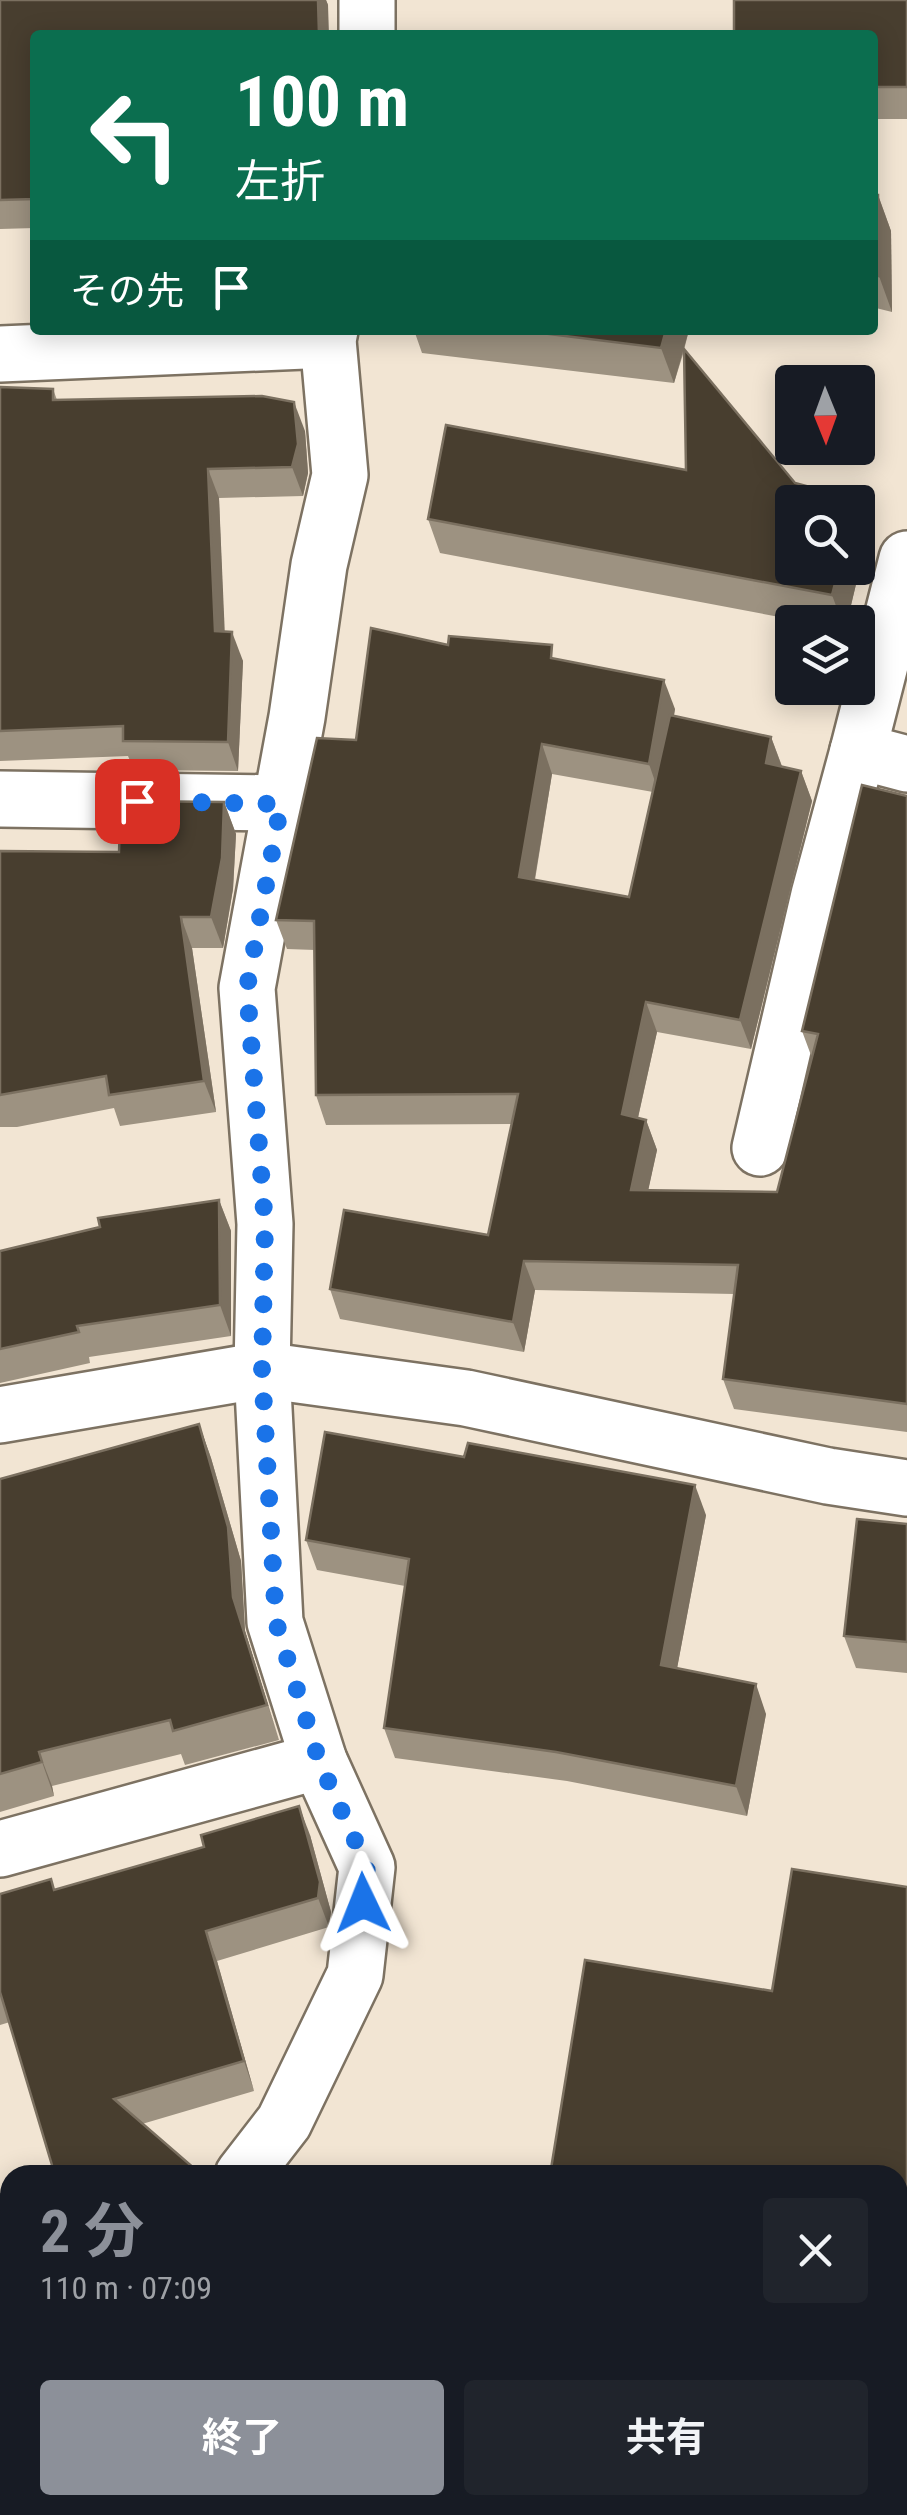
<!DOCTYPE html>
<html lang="ja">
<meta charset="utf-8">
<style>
body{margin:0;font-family:"Roboto Condensed","Noto Sans JP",sans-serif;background:#20242c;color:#f1f3f6;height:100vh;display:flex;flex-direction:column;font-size:38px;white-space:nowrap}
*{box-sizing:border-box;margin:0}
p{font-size:32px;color:#9ea1a6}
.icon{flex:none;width:55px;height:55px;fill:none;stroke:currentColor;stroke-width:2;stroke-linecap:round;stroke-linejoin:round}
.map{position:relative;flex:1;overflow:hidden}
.drawer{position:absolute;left:0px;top:2165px;width:908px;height:350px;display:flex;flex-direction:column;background:#171b24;border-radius:30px 30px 0 0;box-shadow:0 5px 25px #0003}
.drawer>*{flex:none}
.banner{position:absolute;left:30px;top:30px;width:848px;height:305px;border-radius:10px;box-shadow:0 5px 25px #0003;background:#0b6e4f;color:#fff;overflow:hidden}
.needle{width:65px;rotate:179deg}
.controls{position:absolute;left:775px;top:365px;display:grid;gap:20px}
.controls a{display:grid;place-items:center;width:100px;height:100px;border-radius:10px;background:#171b24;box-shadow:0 5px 25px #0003;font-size:50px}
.pin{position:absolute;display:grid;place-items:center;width:85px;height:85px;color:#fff;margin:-42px;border-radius:20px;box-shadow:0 5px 15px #0006}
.me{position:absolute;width:110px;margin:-55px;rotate:358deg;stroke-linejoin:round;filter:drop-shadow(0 0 8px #0008)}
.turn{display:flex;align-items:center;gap:35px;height:210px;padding:0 40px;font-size:45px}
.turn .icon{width:130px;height:130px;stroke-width:2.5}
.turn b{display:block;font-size:70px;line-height:85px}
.then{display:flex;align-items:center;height:95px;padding:0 40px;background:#0003;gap:20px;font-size:38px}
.round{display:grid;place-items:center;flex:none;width:105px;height:105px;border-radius:10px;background:#20242c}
.head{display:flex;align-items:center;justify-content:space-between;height:170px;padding:0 40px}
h1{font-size:60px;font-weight:700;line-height:75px;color:#8c9099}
.button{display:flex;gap:20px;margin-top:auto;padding:20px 40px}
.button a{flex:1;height:115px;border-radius:10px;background:#8c9099;color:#fff;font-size:40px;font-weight:700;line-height:115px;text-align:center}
.button a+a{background:#20242c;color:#f1f3f6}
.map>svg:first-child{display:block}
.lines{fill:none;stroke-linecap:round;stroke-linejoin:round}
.lane-casing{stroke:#7d7262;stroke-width:42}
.street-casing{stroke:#7d7262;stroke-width:60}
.lane{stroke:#fff;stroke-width:38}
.street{stroke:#fff;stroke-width:55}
.wall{fill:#9d9281;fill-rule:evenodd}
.shaded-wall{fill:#7b7060}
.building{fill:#483e2f;stroke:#7b7060;stroke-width:2.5}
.route{stroke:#1a73e8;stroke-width:18;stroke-dasharray:0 32.4}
</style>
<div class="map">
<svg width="907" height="2515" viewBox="0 0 907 2515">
<rect width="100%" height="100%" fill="#f2e5d3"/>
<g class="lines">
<defs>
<g id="lane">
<path d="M0,2318H10"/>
<path d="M245,2505L252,2515"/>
</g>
<g id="street">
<path d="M367,35V0"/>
<path d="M0,354L328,340"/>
<path d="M907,559L858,751L907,764"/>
<path d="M0,799L281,803"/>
<path d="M760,1148L819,895L858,751"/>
<path d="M0,1415L262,1370L466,1398L828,1476L907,1488"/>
<path d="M0,1849L319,1761"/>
<path d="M243,2175L284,2122L355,1975L367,1867L319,1761L275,1622L262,1370L265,1224L247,988L297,717L319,565L340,475L328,340L330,330"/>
<path d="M0,2223L10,2231"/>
</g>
</defs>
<use href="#lane" class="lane-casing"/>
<use href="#street" class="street-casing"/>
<use href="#lane" class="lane"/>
<use href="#street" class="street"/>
</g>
<g class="wall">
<path d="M0,0H326L328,5L35,35V228L0,229Z"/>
<path d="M907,0V119H872V35Z"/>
<path d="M872,195H878L891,231L892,312L872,307Z"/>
<path d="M414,330H689L684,350L795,483L855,499L856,502H792L868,534L847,622H806L440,553L428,519L686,470L684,351L674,383L422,353Z"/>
<path d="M0,387L53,389L57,400L305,431L308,473L303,496L219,498L224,632L243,661L238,771L134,770L128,756L0,761Z"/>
<path d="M448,645L557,659L675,709L674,716L771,737L782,766L801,771L812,801L751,1049L657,1032L638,1118L646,1120L657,1150L648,1190L777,1192L812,1058L802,1031L907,796V1432L734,1409L723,1379L734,1294L535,1290L524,1352L340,1319L330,1289L488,1235L512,1124L326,1125L316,1095L315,950L287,949L276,920L356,740ZM552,774L653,792L629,897L535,880Z"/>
<path d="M224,802L236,834L233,889L223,948H192L216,1112L120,1126L114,1108L17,1127H0V851L119,852Z"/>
<path d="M219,1200L231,1231V1336L89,1357L90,1363L0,1383V1251Z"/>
<path d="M199,1424L211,1458L241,1561L245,1631L279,1740L185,1765L181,1754L52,1786L54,1796L0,1812V1479Z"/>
<path d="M706,1515L677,1668L766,1714L747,1816L567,1781L395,1758L384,1728L405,1586L317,1570L306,1540Z"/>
<path d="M907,1524V1673L856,1668L844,1636Z"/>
<path d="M310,1835L331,1912L329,1927L217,1961L254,2091L142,2124L10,2022L0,2025V1894L55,1889Z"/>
<path d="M907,1887V2417L898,2415V2175L772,1991Z"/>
</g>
<g class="shaded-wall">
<path d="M318,0H326L328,5L329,35H319Z"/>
<path d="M878,195L891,231L892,312L879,276Z"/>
<path d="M666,330H689L674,383L661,348Z"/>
<path d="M294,402L305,431L308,473L303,496L292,467Z"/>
<path d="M208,469L219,498L226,660L215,631Z"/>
<path d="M858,506L868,534L847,622H842L832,595L839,568H858Z"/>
<path d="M232,632L243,661L238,771L228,742Z"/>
<path d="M664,680L675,709L659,793L649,764Z"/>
<path d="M771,737L782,767L766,763Z"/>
<path d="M542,744L552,774L530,907L519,877Z"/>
<path d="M801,771L812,801L751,1049L740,1020Z"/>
<path d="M224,802L236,834L233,889L223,948L211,917Z"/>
<path d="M181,917L192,948L216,1112L204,1081Z"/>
<path d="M646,1002L657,1032L632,1144L622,1114Z"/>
<path d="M646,1120L657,1150L642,1219L631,1190Z"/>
<path d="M219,1200L231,1231V1336L220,1305Z"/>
<path d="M524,1261L535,1290L524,1352L513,1322Z"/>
<path d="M199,1424L211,1458L241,1561L245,1631L279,1740L233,1597Z"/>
<path d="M695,1485L706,1515L672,1695L661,1665Z"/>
<path d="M756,1684L766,1714L747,1816L736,1786Z"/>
<path d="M39,1752L52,1786L54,1796L42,1762Z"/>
<path d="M299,1806L310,1835L331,1912L329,1927L318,1898Z"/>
<path d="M206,1931L217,1961L254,2091L244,2061Z"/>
<path d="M145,2505H161L159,2515H144Z"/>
<path d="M536,2505H561L557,2515H532Z"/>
<path d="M750,2505H770L767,2515H747Z"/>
</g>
<g class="building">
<path d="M0,0H318L319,35H35V199L0,200Z"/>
<path d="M734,0H907V87H872V35H734Z"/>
<path d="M872,195H878L879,276L872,274Z"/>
<path d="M517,330H666L661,348Z"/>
<path d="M684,349L795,483L855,499L854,502H792V568H839L832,595L428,519L446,425L686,470Z"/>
<path d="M0,387L53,389V400L262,396L294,402L298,444L292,467L208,469L215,631L232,632L228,742L123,741V726L0,731Z"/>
<path d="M371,628L448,645L449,636L552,645L551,658L664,680L649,764L542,744L519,877L629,897L670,715L771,737L766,763L801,771L740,1020L646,1002L622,1114L646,1120L631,1190L777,1192L818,1034L802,1031L862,785L907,796V1404L723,1379L738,1265L524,1261L513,1322L330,1289L344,1210L488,1235L518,1094L316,1095L314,921L276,920L317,738L356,740Z"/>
<path d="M121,801L224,802L222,858L211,917H181L204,1081L109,1095L106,1076L0,1095V851L119,852Z"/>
<path d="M219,1200L220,1305L77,1326L79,1332L0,1349V1251L100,1227L98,1218Z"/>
<path d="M199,1424L228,1527L233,1597L267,1705L173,1731L170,1720L39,1752L42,1762L0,1774V1479Z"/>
<path d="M325,1432L464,1457L468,1443L695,1485L661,1665L756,1684L736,1786L556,1752L384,1728L409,1559L306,1540Z"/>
<path d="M857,1519L907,1524V1642L844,1636Z"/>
<path d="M299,1806L320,1882L318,1898L206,1931L244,2061L114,2099L195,2169L189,2175H55L0,1992V1894L51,1879L54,1890L204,1847L201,1835Z"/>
<path d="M792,1869L907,1887V2386L898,2385V2175H550L585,1960L772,1991Z"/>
<path d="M0,2331L10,2332V2505H145L144,2515H0Z"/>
<path d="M296,2505H536L532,2515H300Z"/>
<path d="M640,2505H750L747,2515H638Z"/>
</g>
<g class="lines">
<path class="route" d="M137,801L281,804L247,988L265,1224L262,1370L276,1622L319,1761L367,1867L363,1903"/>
</g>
</svg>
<div class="controls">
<a><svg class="needle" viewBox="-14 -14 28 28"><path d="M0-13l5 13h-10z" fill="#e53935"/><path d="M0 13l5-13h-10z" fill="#9ea1a6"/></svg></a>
<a><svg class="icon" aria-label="search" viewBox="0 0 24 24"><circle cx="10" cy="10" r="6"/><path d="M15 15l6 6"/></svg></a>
<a><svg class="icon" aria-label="layers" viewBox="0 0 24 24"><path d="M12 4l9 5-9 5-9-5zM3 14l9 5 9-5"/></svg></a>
</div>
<div class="pin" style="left:137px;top:801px;background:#d93025"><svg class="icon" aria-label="arrive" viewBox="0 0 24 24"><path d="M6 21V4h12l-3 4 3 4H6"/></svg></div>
<svg class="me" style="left:363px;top:1903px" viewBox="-20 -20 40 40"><path d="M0-17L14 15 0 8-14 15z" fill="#1a73e8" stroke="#fff" stroke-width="4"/></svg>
<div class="banner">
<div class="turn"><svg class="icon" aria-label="left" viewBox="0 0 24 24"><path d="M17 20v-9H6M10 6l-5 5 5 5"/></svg><div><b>100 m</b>左折</div></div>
<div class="then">その先<svg class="icon" aria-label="arrive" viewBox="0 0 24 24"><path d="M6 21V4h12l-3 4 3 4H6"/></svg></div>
</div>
<section class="drawer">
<div class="head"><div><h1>2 分</h1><p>110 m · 07:09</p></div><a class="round"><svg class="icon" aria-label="close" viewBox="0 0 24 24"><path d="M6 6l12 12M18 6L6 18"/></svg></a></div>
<div class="button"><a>終了</a><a>共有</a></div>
</section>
</div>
